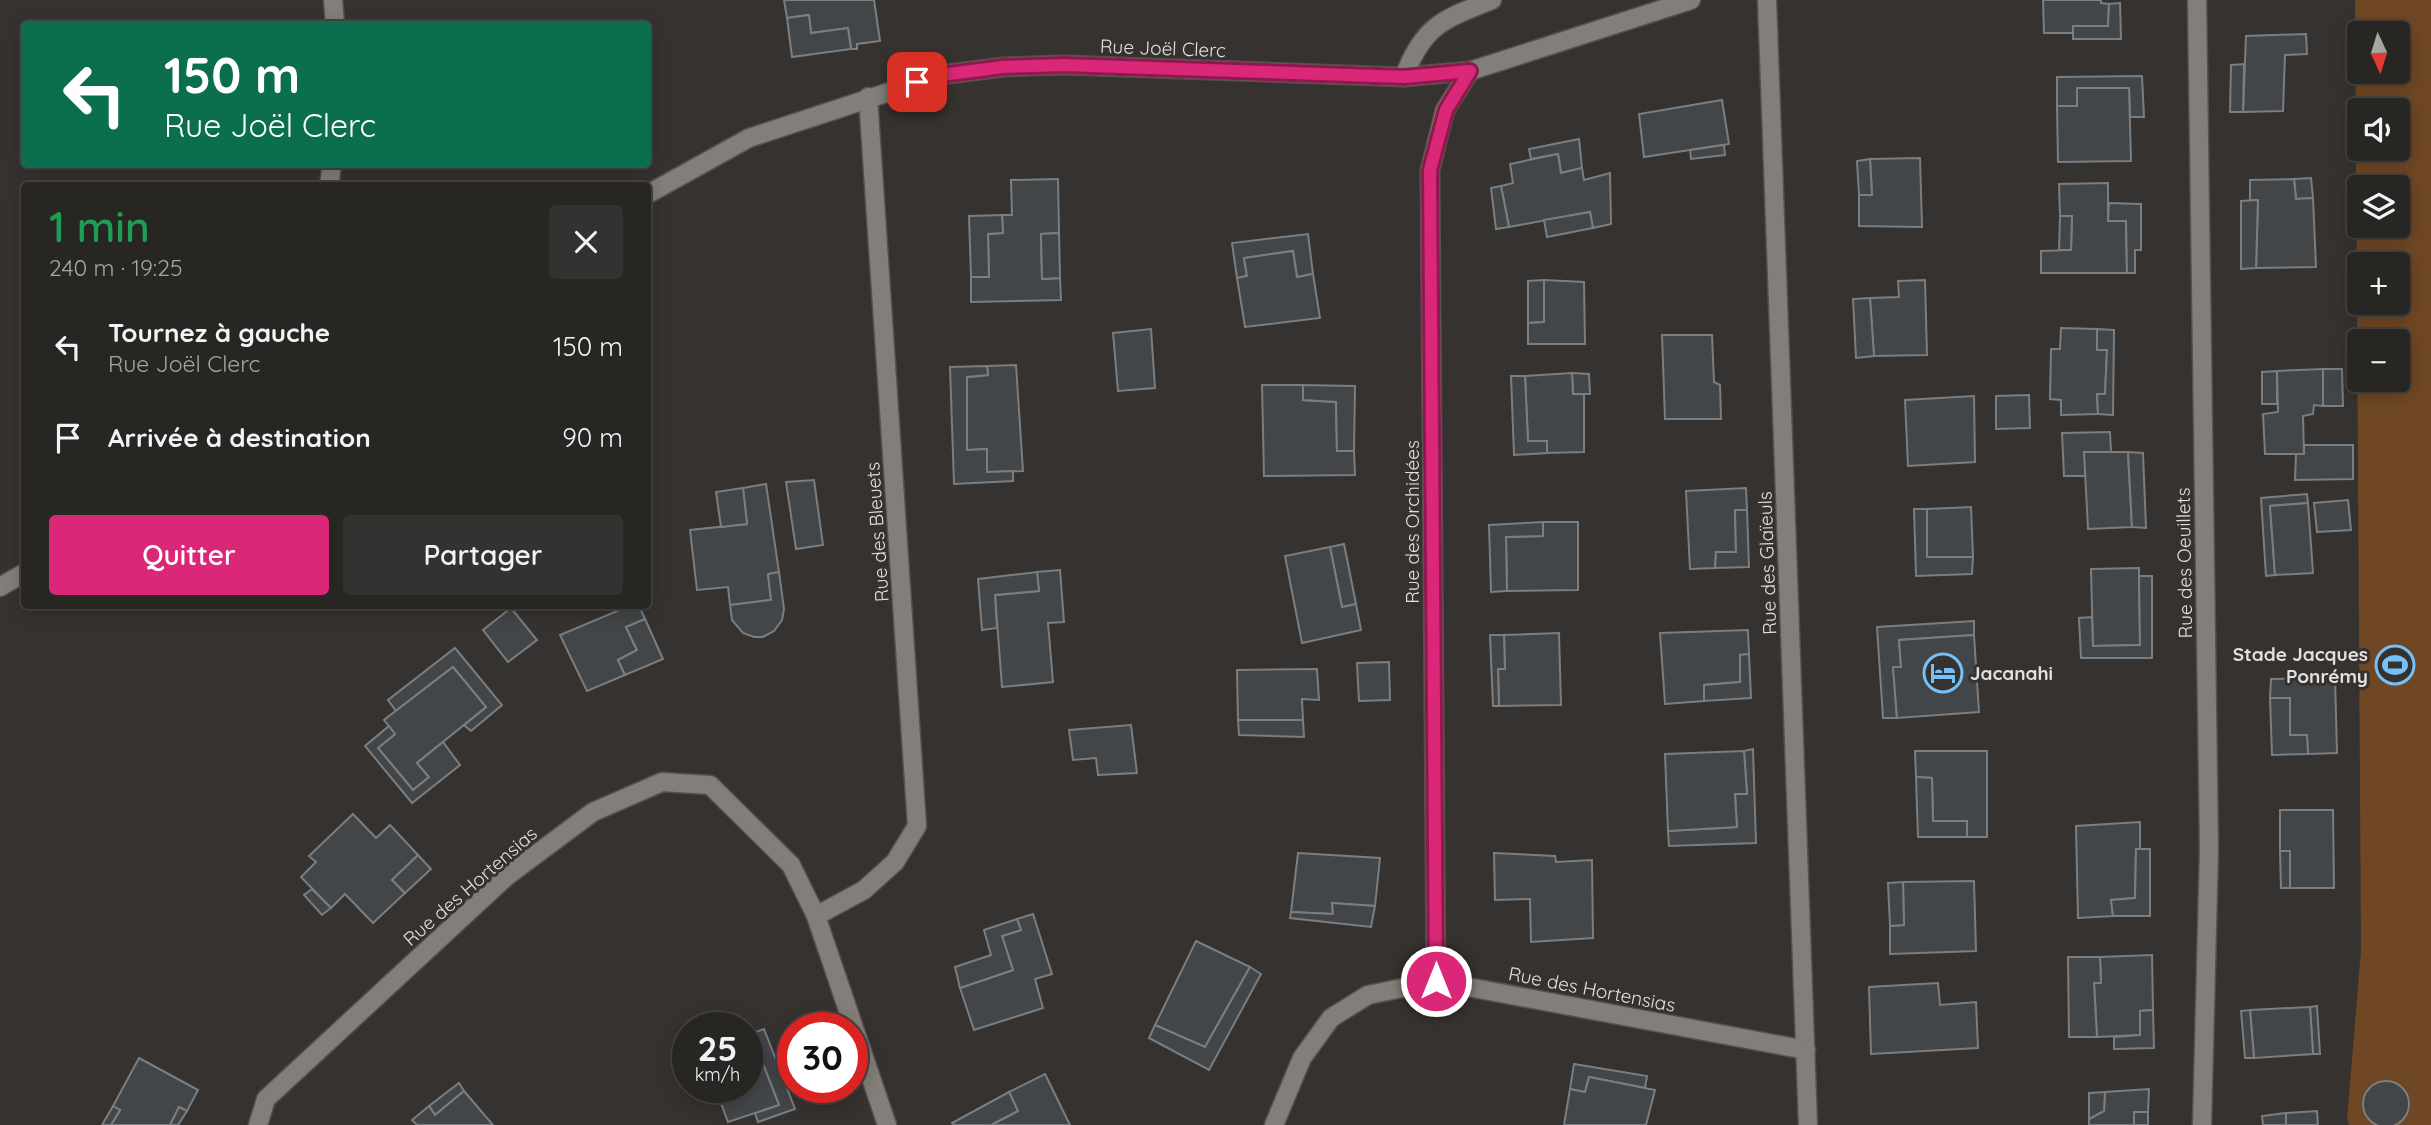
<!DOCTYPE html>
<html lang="fr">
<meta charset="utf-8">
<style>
body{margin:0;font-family:Quicksand,sans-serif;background:#343230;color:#f1f3f6;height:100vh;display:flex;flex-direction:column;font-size:26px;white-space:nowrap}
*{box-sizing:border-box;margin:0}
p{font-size:23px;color:#a5a5a6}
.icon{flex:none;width:38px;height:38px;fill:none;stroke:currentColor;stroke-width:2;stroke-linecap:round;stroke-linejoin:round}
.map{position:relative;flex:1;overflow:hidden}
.drawer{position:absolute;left:21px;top:182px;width:630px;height:427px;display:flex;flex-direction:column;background:#282623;border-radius:7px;box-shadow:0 4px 18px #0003,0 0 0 2px #444341}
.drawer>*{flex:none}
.guide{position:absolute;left:21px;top:21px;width:630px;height:147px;border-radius:7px;box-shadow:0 4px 18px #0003,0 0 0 2px #444341;background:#0b6e4f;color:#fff;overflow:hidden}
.needle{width:46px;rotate:176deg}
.buttons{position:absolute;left:2347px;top:21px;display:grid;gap:14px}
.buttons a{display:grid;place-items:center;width:63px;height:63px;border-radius:7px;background:#282623;box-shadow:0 4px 18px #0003,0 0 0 2px #444341;font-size:35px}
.speed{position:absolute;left:672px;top:1012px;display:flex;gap:14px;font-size:35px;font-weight:700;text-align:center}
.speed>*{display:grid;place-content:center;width:91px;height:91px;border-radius:50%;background:#282623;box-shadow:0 4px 18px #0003,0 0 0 2px #444341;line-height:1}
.speed small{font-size:18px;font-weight:400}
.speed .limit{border:10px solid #d22;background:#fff;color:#111}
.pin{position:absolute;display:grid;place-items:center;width:60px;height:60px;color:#fff;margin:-30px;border-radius:14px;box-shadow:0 4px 10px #0006}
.me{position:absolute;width:77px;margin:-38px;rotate:0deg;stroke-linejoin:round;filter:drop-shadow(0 0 5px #0008)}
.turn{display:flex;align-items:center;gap:24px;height:147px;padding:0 28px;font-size:32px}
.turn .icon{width:91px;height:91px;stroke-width:2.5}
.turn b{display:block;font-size:49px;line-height:60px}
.round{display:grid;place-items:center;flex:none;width:74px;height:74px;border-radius:7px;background:#343230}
.overview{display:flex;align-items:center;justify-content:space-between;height:119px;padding:0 28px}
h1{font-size:42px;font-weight:600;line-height:52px;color:#1e9e55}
.primary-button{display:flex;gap:14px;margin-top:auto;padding:14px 28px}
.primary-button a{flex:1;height:80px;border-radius:7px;background:#db2777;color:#fff;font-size:28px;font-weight:600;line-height:80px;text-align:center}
.primary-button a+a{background:#343230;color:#f1f3f6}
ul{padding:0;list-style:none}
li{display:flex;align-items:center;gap:21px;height:91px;padding:0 28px}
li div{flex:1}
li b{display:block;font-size:26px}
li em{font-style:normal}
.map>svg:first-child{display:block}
.green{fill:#6f4724;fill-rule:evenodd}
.building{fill:#424649;stroke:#7a7e81;stroke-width:2}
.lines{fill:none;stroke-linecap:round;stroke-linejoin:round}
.minor-casing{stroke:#55514f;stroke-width:21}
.minor{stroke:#827e7a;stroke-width:18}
.route-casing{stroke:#8e194d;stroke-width:18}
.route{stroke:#db2777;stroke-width:12}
.labels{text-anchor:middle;stroke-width:6;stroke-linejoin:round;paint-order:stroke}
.street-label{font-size:19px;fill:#e3e0de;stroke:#36322f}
.poi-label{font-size:19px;font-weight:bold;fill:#e3e0de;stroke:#36322f;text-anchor:end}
</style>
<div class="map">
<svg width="2431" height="1125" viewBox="0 0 2431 1125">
<rect width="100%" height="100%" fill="#36322f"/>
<path class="green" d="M2355,0H2431V1125H2349L2347,1119L2361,950ZM2359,33H2398V72H2359ZM2359,110H2398V149H2359ZM2359,187H2398V226H2359ZM2359,264H2398V303H2359ZM2359,341H2398V380H2359Z"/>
<g class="building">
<path d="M784,0H874L880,41L857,44V49H851L848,28L811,33L809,15L787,18Z"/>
<path d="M2043,0H2101V3L2109,4L2108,26H2073V33H2044Z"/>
<path d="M2120,3L2121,39H2073V26H2108L2109,4Z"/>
<path d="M809,15L811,33L848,28L851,49L792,57L787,18Z"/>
<path d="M2306,34L2307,54L2285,55L2283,111L2243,112L2246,36Z"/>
<path d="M2244,64L2243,112H2230L2231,65Z"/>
<path d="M2142,76L2144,117H2130L2129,88H2077V106H2057V77Z"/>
<path d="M2077,88H2129L2131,161L2058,162L2057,106H2077Z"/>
<path d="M1722,100L1729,144L1644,157L1639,114Z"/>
<path d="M1579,139L1582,168L1561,173L1558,154L1531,159L1529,149Z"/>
<path d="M1724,145L1725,155L1691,159L1690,150Z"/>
<path d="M1558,154L1561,173L1582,168L1584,180L1610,173L1611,224L1593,228L1590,212L1509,227L1501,186L1513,183L1510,164Z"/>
<path d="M1920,158L1922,227L1859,226V195H1872L1870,159Z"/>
<path d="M1870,159L1872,195H1859L1857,161Z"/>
<path d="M2311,178L2313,198L2296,199L2294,179Z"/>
<path d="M1058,179L1059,233L1041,234L1042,279L1060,278L1061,300L971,302V277H989L988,234L1003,233L1002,215H1012L1011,180Z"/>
<path d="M2294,179L2296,199L2313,198L2316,267L2256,268L2258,200H2250V180Z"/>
<path d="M2108,183V221H2126L2127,273H2041V251L2071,250L2072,216H2060L2059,184Z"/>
<path d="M1501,186L1509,227L1496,229L1491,188Z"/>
<path d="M2258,200L2256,268L2241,269V201Z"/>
<path d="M2109,203L2141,204V250H2135V273H2127L2126,221H2108Z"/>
<path d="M1590,212L1593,228L1547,237L1544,220Z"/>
<path d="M1002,215L1003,233L988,234L989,277H971L969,216Z"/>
<path d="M2060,216H2072L2071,250H2059Z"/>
<path d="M1059,233L1060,278L1042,279L1041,234Z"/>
<path d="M1308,234L1313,274L1297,277L1293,251L1244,258L1247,276L1237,278L1232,243Z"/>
<path d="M1293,251L1297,277L1313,274L1320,318L1245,327L1237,278L1247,276L1244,258Z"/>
<path d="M1544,280V322L1528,323V281Z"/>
<path d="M1544,280L1584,282L1585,344H1528V323L1544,322Z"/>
<path d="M1925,280L1927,355L1874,356L1870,298L1899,297L1898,281Z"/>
<path d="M1870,298L1874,356L1856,358L1853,299Z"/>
<path d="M2061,328L2097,329V350H2107L2105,394H2097L2098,414L2061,415V400L2050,399L2051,349H2060Z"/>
<path d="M1151,329L1155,388L1118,391L1113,333Z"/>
<path d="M2097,329L2114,330L2113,415L2098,414L2097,394H2105L2107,350H2097Z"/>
<path d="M1662,335H1712L1714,382L1720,385L1721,419H1665Z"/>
<path d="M1016,365L1023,471L987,472V449L967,450V377L988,375L987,366Z"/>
<path d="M987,366L988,375L967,377V450L987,449V472L1013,471V481L954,484L950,367Z"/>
<path d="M2323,369V406L2314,405L2313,414L2303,416L2304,454H2265L2263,414L2278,412L2277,371Z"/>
<path d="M2323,369H2342L2343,406H2323Z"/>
<path d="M2277,371V404H2262V372Z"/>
<path d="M1572,373L1589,374L1590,394H1573Z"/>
<path d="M1572,373L1573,394H1584V452L1547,453V441H1528L1525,376Z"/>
<path d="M1511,376H1525L1528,441H1547V453L1514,455Z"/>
<path d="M1262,385H1303V400L1336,402L1337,451H1354L1355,475L1264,476Z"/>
<path d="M1303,385L1355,386L1354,451H1337L1336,402L1303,400Z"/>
<path d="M2029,395L2030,428L1996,429V396Z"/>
<path d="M1974,396L1975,462L1908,466L1905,400Z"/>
<path d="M2110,432L2111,452H2084L2086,476H2064L2062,433Z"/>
<path d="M2304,445H2353V479L2295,480L2296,454H2304Z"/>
<path d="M2084,452H2128L2132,527L2088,529Z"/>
<path d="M2128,452L2143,453L2146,528L2132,527Z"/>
<path d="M814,480L823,545L796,549L786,482Z"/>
<path d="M766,484L779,572L768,574L771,600L730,605L728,587L697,590L690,530L747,524L743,488Z"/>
<path d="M743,488L747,524L721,527L716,492Z"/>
<path d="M1746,488L1747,510H1735L1736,552H1716L1715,568L1690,569L1686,491Z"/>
<path d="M2307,494L2308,503L2270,506L2275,575L2266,576L2261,498Z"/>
<path d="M2348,500L2351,530L2317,532L2314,503Z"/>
<path d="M2308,503L2313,573L2275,575L2270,506Z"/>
<path d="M1971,507L1973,557H1927V509Z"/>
<path d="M1914,509H1927V557H1973L1972,574L1916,576Z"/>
<path d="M1735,510H1747L1749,567L1715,568L1716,552H1736Z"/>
<path d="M1543,522H1578V590L1507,591L1506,537L1543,536Z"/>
<path d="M1543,522V536L1506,537L1507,591L1491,592L1489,525Z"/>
<path d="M1344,544L1356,604L1342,607L1330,547Z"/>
<path d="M1330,547L1342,607L1356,604L1361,630L1302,643L1285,556Z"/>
<path d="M2139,568L2140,645L2093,646L2091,569Z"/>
<path d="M1060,570L1064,622L1048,623L1053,682L1002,687L995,595L1039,591L1037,572Z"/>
<path d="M779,572L784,609L782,620L774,631L763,637H754L743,633L732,620L730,605L771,600L768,574Z"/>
<path d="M1037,572L1039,591L995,595L997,628L982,630L978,579Z"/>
<path d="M2139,576H2152V658H2081L2079,618L2092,617L2093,646L2140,645Z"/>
<path d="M629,606H639L645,619L626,627L637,650L618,660L625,675L587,691L560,635Z"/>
<path d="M511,608L537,640L508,662L483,630Z"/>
<path d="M645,619L663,659L625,675L618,660L637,650L626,627Z"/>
<path d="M1974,621V635L1899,640L1901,667H1893L1897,718H1883L1877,627Z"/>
<path d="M1748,630L1749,654L1740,655V682L1704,685V701L1665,704L1660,633Z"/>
<path d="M1559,633L1561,705L1499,706L1498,669H1505L1504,635Z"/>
<path d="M1490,635H1504L1505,669H1498L1499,706H1493Z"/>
<path d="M1974,635L1979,712L1897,718L1893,667H1901L1899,640Z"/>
<path d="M455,648L502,705L471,731L464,725L486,707L453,667L396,711L388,700Z"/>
<path d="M1749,654L1751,698L1704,701V685L1740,682V655Z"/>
<path d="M1389,662L1390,700L1359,701L1357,663Z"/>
<path d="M453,667L486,707L417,763L429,777L413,790L378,748L395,734L384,720Z"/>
<path d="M1317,669L1319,700L1302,699L1303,720H1238L1237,670Z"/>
<path d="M2335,678L2337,753L2308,754L2307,735H2290V698H2270L2271,679Z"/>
<path d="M2270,698H2290V735H2307L2308,754L2272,755Z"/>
<path d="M1238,720H1303L1304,737L1239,735Z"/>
<path d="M1131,725L1137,773L1098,775L1096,758L1073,760L1069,730Z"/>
<path d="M389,726L395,734L378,748L413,790L429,777L417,763L443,742L460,765L412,803L365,746Z"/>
<path d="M1753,749L1756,843L1669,846L1668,831L1737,827L1735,794H1747L1744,751Z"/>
<path d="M1744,751L1747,794H1735L1737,827L1668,831L1665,754Z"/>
<path d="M1915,751H1987V837H1967V821H1933L1932,778L1916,777Z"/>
<path d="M1916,777L1932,778L1933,821H1967V837H1918Z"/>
<path d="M2280,810H2333L2334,888H2290V851H2280Z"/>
<path d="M353,814L376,838L390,825L418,855L392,880L405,893L373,923L345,894L331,908L301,877L316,862L309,856Z"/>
<path d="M2140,822V849H2136L2135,898L2111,900L2113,916L2078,918L2076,826Z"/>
<path d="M2136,849H2150V916H2113L2111,900L2135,898Z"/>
<path d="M2280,851H2290V888H2281Z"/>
<path d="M1298,853L1380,858L1375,906L1332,903L1333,914L1291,912Z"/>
<path d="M1494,853L1555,856L1556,862L1592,860L1593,938L1531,942L1530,899L1495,900Z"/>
<path d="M418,855L431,869L405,893L392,880Z"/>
<path d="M1974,881L1976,951L1890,954V926L1904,925L1903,882Z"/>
<path d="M1903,882L1904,925L1890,926L1888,883Z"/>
<path d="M312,889L331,908L322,915L304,895Z"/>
<path d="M1332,903L1375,906L1371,927L1290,918L1291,912L1333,914Z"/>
<path d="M1033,914L1052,974L1035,979L1043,1008L974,1030L960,988L1013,970L1002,936L1021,930L1017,919Z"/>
<path d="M1017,919L1021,930L1002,936L1013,970L960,988L955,967L991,955L984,930Z"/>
<path d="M1196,941L1250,967L1205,1047L1155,1025Z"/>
<path d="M2152,955L2153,1010L2140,1011V1035L2097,1037L2094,983H2101L2100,957Z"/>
<path d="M2068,957H2100L2101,983H2094L2097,1037H2069Z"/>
<path d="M1250,967L1261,974L1209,1070L1149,1038L1155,1025L1205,1047Z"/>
<path d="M1938,983L1940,1005L1976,1002L1978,1048L1871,1054L1869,987Z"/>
<path d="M2317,1006L2320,1054H2313L2310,1007Z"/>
<path d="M2310,1007L2313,1054L2254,1058L2250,1010Z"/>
<path d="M2153,1010L2154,1048L2114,1049V1037L2140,1035V1011Z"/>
<path d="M2250,1010L2254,1058H2245L2241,1011Z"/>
<path d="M764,1029L795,1109L758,1122L755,1113L779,1105L756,1046L747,1048V1035Z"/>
<path d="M756,1046L779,1105L728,1122L715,1087H747V1048Z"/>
<path d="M139,1058L198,1090L187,1111L179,1107L170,1125H111L120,1110L113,1106Z"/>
<path d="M1574,1064L1647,1076L1645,1088L1589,1077L1585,1092L1570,1089Z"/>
<path d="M1045,1074L1070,1125H991L1018,1111L1009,1092Z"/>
<path d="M1589,1077L1655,1090L1646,1125H1564L1570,1089L1585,1092Z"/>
<circle cx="2386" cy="1104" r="23"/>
<path d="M459,1083L464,1091L435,1115L429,1106Z"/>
<path d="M2149,1089L2148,1112H2134V1125H2089V1119L2104,1111L2105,1092Z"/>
<path d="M464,1091L493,1125H417L412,1120L429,1106L435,1115Z"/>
<path d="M1009,1092L1018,1111L991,1125H954L952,1123Z"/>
<path d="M2105,1092L2104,1111L2089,1119V1093Z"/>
<path d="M113,1106L120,1110L111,1125H102Z"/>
<path d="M179,1107L187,1111L178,1125H170Z"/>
<path d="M2317,1111L2318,1125H2286V1113Z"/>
<rect x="2134" y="1112" width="14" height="13"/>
<path d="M2286,1113V1125H2263L2262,1116Z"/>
</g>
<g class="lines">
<defs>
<g id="minor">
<path d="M333,0L335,24"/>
<path d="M1767,0L1808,1125"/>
<path d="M2197,0L2209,849L2202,1125"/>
<path d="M1404,77C1423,25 1444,19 1492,0"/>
<path d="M329,186L332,164"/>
<path d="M648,194L749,138L941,75L1003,67L1064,65L1404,77L1470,71L1691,0"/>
<path d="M0,587L24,573"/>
<path d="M816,916L864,890L895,862L917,826L868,97"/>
<path d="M1436,981L1430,170L1445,110L1470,71"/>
<path d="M258,1125L266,1099L507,876L593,812L662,782L710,785L791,865L816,916L887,1125"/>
<path d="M1274,1125L1302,1058L1331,1018L1368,995L1436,981L1806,1050"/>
</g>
</defs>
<use href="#minor" class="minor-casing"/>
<use href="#minor" class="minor"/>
</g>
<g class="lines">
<defs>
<path id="route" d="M917,82L941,75L1003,67L1064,65L1404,77L1470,71L1446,110L1430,170L1436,981"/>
</defs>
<use href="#route" class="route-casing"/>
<use href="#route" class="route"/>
</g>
<defs>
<symbol id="stadium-ring" viewBox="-11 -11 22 22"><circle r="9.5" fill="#36322f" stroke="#75c0f6" stroke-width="1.5"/><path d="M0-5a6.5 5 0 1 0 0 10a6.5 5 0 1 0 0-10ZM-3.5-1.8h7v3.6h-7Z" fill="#75c0f6"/></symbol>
<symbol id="hotel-ring" viewBox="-11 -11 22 22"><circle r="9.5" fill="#36322f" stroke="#75c0f6" stroke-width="1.5"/><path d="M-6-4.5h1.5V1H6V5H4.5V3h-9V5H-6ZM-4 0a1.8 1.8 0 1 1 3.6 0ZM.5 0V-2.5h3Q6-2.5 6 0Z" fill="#75c0f6"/></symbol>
</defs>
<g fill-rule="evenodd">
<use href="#stadium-ring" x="2373" y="643" width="44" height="44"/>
<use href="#hotel-ring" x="1921" y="651" width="44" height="44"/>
</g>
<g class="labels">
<g class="street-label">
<text transform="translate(1163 48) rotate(2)" y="7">Rue Joël Clerc</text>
<text transform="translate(1412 522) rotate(-90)" y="7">Rue des Orchidées</text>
<text transform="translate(877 532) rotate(-94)" y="7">Rue des Bleuets</text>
<text transform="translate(1767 563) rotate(-92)" y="7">Rue des Glaïeuls</text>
<text transform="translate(2184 563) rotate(-91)" y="7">Rue des Oeuillets</text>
<text transform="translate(470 886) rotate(-41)" y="7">Rue des Hortensias</text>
<text transform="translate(1592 989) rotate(11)" y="7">Rue des Hortensias</text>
</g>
<g class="poi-label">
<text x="2368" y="661">Stade Jacques<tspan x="2368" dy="22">Ponrémy</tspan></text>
<text x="1970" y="680" text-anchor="start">Jacanahi</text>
</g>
</g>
</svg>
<div class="buttons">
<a><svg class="needle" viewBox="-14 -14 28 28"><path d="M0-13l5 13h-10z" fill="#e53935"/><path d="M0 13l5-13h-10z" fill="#a5a5a6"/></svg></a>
<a><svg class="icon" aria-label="sound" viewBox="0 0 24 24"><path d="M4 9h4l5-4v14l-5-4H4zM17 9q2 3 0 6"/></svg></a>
<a><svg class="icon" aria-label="layers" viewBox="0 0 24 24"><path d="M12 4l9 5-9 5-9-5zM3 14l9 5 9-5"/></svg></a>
<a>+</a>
<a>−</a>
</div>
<div class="speed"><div>25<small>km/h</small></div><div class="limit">30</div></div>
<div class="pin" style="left:917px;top:82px;background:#d93025"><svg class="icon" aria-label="arrive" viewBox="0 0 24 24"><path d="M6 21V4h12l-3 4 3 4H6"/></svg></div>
<svg class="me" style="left:1436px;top:981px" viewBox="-20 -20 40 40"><circle r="17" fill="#db2777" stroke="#fff" stroke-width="3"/><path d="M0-11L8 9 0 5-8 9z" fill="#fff"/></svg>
<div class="guide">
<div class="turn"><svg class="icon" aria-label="left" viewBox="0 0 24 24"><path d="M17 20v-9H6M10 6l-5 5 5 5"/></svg><div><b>150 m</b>Rue Joël Clerc</div></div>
</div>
<section class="drawer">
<div class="overview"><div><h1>1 min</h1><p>240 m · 19:25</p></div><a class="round"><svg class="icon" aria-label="close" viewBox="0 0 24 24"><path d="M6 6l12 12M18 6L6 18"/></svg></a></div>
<ul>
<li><svg class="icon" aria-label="left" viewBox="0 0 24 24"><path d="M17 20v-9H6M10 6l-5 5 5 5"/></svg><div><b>Tournez à gauche</b><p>Rue Joël Clerc</p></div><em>150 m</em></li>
<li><svg class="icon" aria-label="arrive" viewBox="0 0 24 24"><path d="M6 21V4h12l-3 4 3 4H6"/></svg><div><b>Arrivée à destination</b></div><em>90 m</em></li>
</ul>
<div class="primary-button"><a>Quitter</a><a>Partager</a></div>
</section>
</div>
